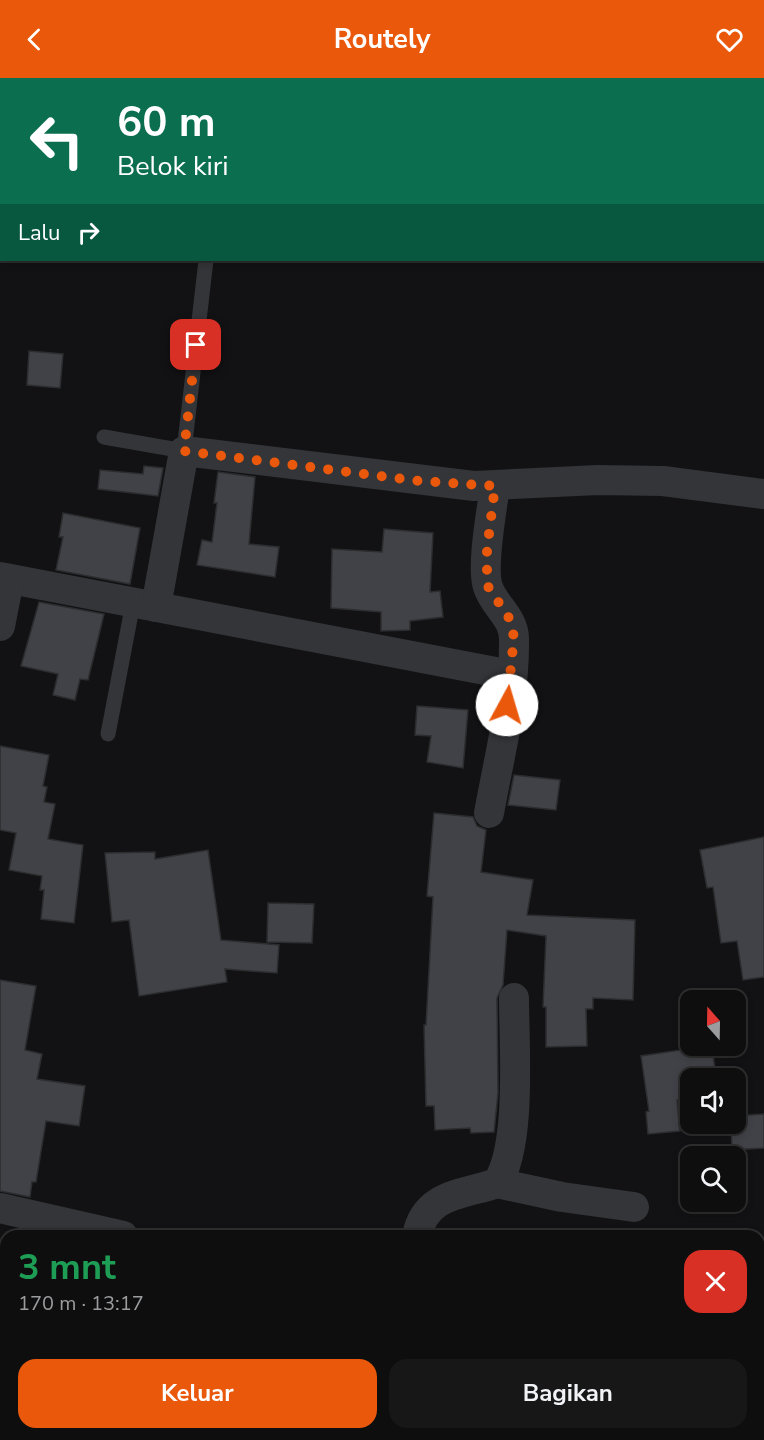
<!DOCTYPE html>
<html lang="id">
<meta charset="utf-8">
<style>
body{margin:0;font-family:"Nunito Sans",sans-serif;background:#171718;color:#f1f3f6;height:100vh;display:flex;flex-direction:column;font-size:22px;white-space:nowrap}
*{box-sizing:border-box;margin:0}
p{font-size:20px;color:#9b9c9e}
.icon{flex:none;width:33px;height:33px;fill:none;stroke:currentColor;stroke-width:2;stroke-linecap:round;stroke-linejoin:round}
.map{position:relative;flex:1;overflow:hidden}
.panel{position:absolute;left:0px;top:1152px;width:765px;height:210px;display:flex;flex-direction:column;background:#0e0e0f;border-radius:18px 18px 0 0;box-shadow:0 3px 9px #0003,0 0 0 2px #2e2e2f}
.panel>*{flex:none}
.hud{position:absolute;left:0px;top:0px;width:765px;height:183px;box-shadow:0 3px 9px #0003,0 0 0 2px #2e2e2f;background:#0b6e4f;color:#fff;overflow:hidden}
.needle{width:39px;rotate:340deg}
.controls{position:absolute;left:680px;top:912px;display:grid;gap:12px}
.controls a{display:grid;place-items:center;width:66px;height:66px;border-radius:12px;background:#0e0e0f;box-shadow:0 3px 9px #0003,0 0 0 2px #2e2e2f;font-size:30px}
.pin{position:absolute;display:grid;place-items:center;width:51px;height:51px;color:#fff;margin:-26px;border-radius:12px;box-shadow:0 3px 9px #0006}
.me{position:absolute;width:66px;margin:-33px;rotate:6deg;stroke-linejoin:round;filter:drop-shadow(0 0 4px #0008)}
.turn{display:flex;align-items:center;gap:21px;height:126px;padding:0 18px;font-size:27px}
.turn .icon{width:78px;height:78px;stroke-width:2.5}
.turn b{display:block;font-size:42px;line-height:51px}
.then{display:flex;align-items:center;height:57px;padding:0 18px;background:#0003;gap:12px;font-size:22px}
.round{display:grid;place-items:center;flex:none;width:63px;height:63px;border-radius:18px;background:#171718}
.summary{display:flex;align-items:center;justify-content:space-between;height:102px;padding:0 18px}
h1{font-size:36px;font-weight:700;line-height:45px;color:#1e9e55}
.action{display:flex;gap:12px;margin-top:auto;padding:12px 18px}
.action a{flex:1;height:69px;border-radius:18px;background:#ea580c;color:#fff;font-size:24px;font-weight:700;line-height:69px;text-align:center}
.action a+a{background:#171718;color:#f1f3f6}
header{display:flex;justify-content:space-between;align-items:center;height:78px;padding:0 18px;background:#ea580c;color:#fff;font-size:27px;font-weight:700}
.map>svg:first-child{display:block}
.building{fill:#414247;stroke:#2c2d2f;stroke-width:1.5}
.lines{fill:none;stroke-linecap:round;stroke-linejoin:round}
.lane{stroke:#333538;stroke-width:15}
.street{stroke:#333538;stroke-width:30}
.route{stroke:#ea580c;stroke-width:10;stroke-dasharray:0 18}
</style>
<header><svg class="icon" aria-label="back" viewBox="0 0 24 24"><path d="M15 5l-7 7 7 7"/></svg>Routely<svg class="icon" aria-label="heart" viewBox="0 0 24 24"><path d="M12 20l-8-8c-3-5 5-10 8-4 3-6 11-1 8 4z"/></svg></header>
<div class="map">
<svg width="764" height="1362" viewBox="0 0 764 1362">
<rect width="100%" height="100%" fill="#121214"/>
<g class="building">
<path d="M29,273L63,276L60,310L27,307Z"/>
<path d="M144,388L163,390L158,418L98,411L100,392L143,396Z"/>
<path d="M218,394L255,399L249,466L279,469L275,499L197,487L202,462L212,464L217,425H214Z"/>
<path d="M63,435L140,450L130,506L56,492L63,459H59Z"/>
<path d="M384,451L433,455L430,514L440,513L443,539L410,543V552L381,553V534L331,530L332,471L382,474Z"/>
<path d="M39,524L104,536L88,602L80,601L75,622L53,617L58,596L21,588Z"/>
<path d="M417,628L468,632L463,690L427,684L431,658L415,657Z"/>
<path d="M0,668L49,677L43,708L47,709L44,724L55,726L48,761L83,767L74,845L41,841L44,812H40L42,798L9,792L16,755L0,752Z"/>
<path d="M514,697L560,702L556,732L508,727Z"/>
<path d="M434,735L473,739L477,748L486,752L481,794L533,802L527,837L635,842L633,922L593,920V931H586L587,968L546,969V929H543L546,858L507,852L503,907L497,920L498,1015L494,1054L471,1055L470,1050L435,1052L434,1028H426L424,947H426L433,819L427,818Z"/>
<path d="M764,759V899L743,902L737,863L721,865L713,809L707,810L700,772Z"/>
<path d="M208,772L221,862L279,867L277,895L225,891L227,904L139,918L129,842L112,844L105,775L155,774V781Z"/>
<path d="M268,825L314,826L312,865L267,864Z"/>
<path d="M0,902L36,908L25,972L42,976L37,1001L85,1008L79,1048L46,1043L36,1104H32L30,1119L0,1113Z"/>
<path d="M687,968H712L716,1000H686L689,1020L677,1022L680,1053L648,1056L646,1034L649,1033L641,978L688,971Z"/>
<path d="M764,1036V1070L732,1072L731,1046H735V1038Z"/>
</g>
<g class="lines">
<g class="lane">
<path d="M226,2V0"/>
<path d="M104,359L184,373L206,182"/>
<path d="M108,656L133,525"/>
<path d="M470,1362L489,1358H551"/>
</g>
<g class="street">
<path d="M0,499L511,597"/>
<path d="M156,529L184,373L474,408L598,402L663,403L764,416"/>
<path d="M0,548L9,502"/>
<path d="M489,735C499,679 515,619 514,561C514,539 494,528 488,509C481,489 492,431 495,408"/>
<path d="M497,1105L562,1119L634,1129"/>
<path d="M0,1130L123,1158"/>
<path d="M417,1158C425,1115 463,1117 497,1105C522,1068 514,966 514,920"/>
<path d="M323,1362L324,1356"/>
</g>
</g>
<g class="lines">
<path class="route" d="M196,267L184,373L419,403L495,408L487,472V507L509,540L514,559L507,627"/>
</g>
</svg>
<div class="controls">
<a><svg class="needle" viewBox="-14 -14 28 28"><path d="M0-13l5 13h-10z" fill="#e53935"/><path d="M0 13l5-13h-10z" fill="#9b9c9e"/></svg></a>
<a><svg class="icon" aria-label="sound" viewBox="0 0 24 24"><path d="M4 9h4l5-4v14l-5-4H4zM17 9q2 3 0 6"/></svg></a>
<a><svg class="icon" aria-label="search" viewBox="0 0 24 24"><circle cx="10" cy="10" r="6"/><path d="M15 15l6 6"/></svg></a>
</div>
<div class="pin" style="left:196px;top:267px;background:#d93025"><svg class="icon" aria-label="arrive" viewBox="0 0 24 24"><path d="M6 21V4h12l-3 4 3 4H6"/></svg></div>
<svg class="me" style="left:507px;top:627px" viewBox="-20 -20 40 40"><circle r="19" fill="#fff"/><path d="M0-13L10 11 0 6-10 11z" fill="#ea580c"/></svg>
<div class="hud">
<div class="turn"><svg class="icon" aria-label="left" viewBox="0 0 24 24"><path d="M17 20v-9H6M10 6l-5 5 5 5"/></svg><div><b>60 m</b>Belok kiri</div></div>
<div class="then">Lalu<svg class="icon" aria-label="right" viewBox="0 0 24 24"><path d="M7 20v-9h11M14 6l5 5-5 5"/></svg></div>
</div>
<section class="panel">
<div class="summary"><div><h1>3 mnt</h1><p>170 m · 13:17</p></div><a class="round" style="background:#d93025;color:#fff"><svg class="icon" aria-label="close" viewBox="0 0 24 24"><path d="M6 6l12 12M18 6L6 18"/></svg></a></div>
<div class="action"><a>Keluar</a><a>Bagikan</a></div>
</section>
</div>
